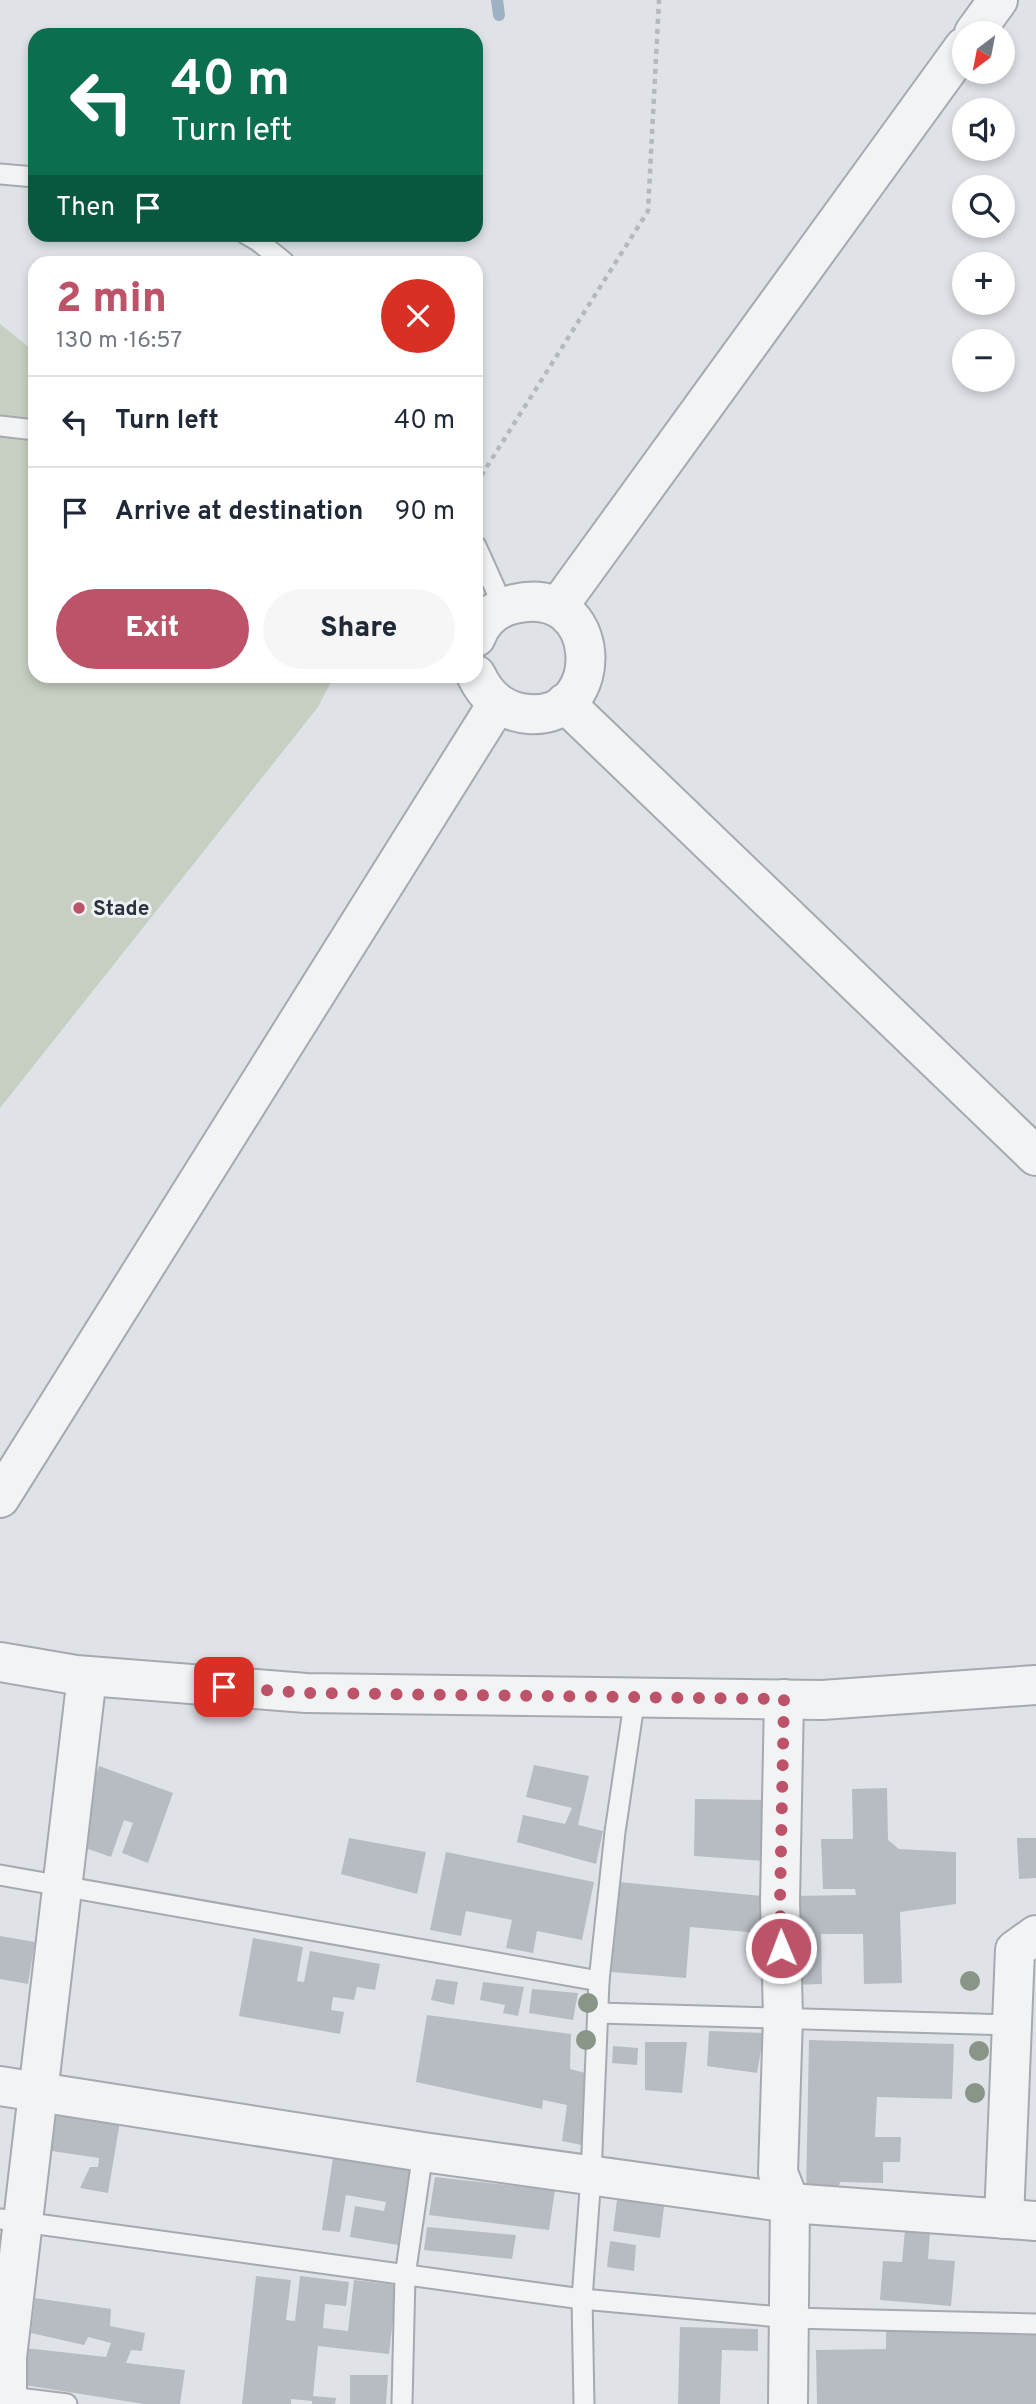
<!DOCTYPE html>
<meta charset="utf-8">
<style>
body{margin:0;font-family:Overpass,sans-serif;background:#f6f6f7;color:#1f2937;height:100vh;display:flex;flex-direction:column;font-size:26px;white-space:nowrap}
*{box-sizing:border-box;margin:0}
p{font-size:23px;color:#747a83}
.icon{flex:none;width:38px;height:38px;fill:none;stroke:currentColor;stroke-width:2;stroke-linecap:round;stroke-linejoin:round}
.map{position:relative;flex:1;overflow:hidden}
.side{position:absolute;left:28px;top:256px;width:455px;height:427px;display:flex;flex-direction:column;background:#fff;border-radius:21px;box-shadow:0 4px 10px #0003}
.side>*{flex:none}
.guide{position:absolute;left:28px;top:28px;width:455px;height:214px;border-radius:21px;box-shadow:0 4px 10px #0003;background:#0b6e4f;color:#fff;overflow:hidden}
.needle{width:46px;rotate:212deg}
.fabs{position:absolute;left:952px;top:21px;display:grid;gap:14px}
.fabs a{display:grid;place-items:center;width:63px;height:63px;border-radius:50%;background:#fff;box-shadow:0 4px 10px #0003;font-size:35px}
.pin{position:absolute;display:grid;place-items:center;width:60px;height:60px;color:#fff;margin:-30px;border-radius:14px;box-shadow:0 4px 10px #0006}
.me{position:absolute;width:77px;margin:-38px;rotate:359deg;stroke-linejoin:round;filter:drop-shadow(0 0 5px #0008)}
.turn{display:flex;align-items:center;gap:24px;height:147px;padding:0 28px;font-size:32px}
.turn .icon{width:91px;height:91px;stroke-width:2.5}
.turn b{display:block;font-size:49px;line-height:60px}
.then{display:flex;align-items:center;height:66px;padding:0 28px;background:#0003;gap:14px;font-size:26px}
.round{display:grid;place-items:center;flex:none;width:74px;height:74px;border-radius:37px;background:#f6f6f7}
.head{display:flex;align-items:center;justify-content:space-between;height:119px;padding:0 28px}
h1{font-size:42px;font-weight:800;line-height:52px;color:#bd5369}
.primary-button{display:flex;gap:14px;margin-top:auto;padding:14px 28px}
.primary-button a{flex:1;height:80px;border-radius:42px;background:#bd5369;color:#fff;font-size:28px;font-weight:800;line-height:80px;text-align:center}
.primary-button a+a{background:#f6f6f7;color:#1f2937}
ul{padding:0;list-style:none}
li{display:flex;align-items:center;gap:21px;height:91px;padding:0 28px;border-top:2px solid #e0e1e3}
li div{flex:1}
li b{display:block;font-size:26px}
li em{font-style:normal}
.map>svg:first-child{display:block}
.green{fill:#c6cfc1}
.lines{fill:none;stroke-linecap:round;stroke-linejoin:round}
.stream{stroke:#9eb2c3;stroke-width:12}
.building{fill:#b7bcc3}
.service-casing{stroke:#a5aab0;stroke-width:23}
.minor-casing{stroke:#a5aab0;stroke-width:42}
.tertiary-casing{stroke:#a5aab0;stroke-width:42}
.path{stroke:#b5b9be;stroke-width:4.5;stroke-dasharray:5 5;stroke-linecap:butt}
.service{stroke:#f1f3f5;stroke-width:19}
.minor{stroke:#f1f3f5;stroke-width:38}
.tertiary{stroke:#f1f3f5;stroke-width:38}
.tree{fill:#889587}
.route{stroke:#bd5369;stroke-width:12;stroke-dasharray:0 21.6}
.poi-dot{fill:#bd5369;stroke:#eef1f4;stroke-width:2.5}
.labels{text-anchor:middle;stroke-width:6;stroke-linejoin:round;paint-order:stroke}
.poi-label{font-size:21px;font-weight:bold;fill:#2a323c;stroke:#eef1f4;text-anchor:start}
</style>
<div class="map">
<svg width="1036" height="2404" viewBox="0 0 1036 2404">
<rect width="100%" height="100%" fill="#dfe3e7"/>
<path class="green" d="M0,324L35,352V676H334L318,707L0,1108Z"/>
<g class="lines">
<path class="stream" d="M497,0L499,15"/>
</g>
<g class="building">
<path d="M534,1765L589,1776L578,1825L603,1831L596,1864L517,1842L523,1815L565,1824L572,1808L526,1797Z"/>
<path d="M99,1766L173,1793L148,1863L122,1853L133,1823L124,1820L111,1857L71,1843Z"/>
<path d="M887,1788L888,1840L899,1849L956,1852V1904L900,1912L902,1983L864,1984L863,1934H821L822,1984L791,1985L789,1896L856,1895L855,1889H823L821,1839H853L852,1789Z"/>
<path d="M695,1799L767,1800L764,1861L694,1856Z"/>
<path d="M349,1838L426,1852L417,1894L341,1874Z"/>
<path d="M1017,1838H1036V1878L1019,1879Z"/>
<path d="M446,1852L594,1882L582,1940L537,1931L533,1953L506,1948L512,1920L466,1911L461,1936L430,1930Z"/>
<path d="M619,1882L762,1896L759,1933L690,1927L686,1978L611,1972Z"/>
<path d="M0,1936L35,1942L28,1984L0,1979Z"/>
<path d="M253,1938L303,1947L297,1981L304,1982L310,1951L380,1964L375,1990L357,1987L354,2000L333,1997L331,2010L344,2012L340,2034L239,2016Z"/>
<path d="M436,1979L458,1982L454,2005L431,2000Z"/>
<path d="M483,1982L524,1987L518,2016L503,2013L505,2005L480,2000Z"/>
<path d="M532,1989L578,1993L573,2020L529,2013Z"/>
<path d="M427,2015L571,2034L570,2069L589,2074L586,2146L562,2141L567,2105L543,2100L542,2109L416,2082Z"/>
<path d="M709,2031L764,2033L757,2073L707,2066Z"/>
<path d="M809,2040L954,2044L952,2099L877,2097L875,2137H901L900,2162H883V2183L840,2182L837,2194H806Z"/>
<path d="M645,2042H687L682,2093L645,2090Z"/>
<path d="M613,2046L638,2048L637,2065L612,2063Z"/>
<path d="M49,2113L120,2122L108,2193L80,2188L90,2167H98L99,2158L45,2150Z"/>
<path d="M334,2151L412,2164L398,2245L350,2237L355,2206L384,2211L386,2202L346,2195L340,2232L322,2230Z"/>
<path d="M435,2177L555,2190L549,2230L429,2215Z"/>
<path d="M618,2192L665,2199L660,2238L613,2231Z"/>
<path d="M427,2227L516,2235L512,2259L424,2250Z"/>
<path d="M905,2230L930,2232L928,2259L955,2261L951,2306L880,2300L883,2261L902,2262Z"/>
<path d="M610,2241L636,2245L634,2271L607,2267Z"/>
<path d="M256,2276L291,2280L286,2320L295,2321L300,2276L349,2282L346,2306L325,2304L323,2328L348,2331L354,2280L397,2285L389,2354L318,2346L313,2396L336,2398L335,2404H312V2401L291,2399V2404H242Z"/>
<path d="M35,2298L111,2309L110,2326L145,2333L142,2351L131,2350L126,2363L185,2370L180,2404H144L18,2384L25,2348L106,2357L111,2343L88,2337L84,2345L31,2333Z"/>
<path d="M680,2327L758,2329V2351L722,2350L720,2404H678Z"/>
<path d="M886,2327L1036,2333V2404H817L816,2350L886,2349Z"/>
<path d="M350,2375H388L386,2404H350Z"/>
</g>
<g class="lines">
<defs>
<g id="service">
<path d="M0,174L35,177"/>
<path d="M246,234L258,241L284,262"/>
<path d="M0,426L35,430"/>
<path d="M476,546L503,606"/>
<path d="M0,1875L599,1981"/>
<path d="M598,2013L1011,2025"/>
<path d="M0,2219L582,2299L791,2318L1036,2324"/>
<path d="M2,2396L67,2404"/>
<path d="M402,2404L405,2276L423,2152"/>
<path d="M584,2404L582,2299L591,2176L599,1981L615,1832L635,1697"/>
</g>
<g id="minor">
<path d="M974,33L998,0"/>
<path d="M558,607L964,47"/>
<path d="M0,1662L76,1675L306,1693L822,1700L1036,1685"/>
<path d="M784,1699L780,1901L783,2017L778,2173L790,2203L788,2404"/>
<path d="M0,2086L423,2152L790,2203L1036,2221"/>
<path d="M1004,2219L1015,1950L1036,1935"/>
<path d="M7,2404V2357L87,1676"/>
</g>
<g id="tertiary">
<path d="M476,637C482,620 496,608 514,604C604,582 609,720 529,714C503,712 487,698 476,675"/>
<path d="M565,703L1036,1156"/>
<path d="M0,1498L497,704"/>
</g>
</defs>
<use href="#service" class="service-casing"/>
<use href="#minor" class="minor-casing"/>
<use href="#tertiary" class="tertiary-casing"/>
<path class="path" d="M476,484L648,211L659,0"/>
<use href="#service" class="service"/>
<use href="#minor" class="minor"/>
<use href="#tertiary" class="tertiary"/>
</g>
<g class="tree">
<circle cx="970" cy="1981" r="10"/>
<circle cx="588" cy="2003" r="10"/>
<circle cx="586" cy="2040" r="10"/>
<circle cx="979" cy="2051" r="10"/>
<circle cx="975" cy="2093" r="10"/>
</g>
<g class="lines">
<path class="route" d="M224,1687L306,1693L784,1699L780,1901L781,1948"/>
</g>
<circle class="poi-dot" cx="79" cy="908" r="7"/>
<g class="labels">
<g class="poi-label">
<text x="93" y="915">Stade</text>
</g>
</g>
</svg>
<div class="fabs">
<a><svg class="needle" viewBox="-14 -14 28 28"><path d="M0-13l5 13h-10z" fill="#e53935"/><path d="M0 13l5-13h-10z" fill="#747a83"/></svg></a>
<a><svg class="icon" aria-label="sound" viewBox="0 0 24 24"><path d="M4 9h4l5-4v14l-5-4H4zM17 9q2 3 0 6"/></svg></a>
<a><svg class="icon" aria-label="search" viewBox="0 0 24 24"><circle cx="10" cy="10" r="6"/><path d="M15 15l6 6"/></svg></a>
<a>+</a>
<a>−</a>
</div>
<div class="pin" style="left:224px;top:1687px;background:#d93025"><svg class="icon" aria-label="arrive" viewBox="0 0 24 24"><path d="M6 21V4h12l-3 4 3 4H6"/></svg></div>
<svg class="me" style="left:781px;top:1948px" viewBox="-20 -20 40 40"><circle r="17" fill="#bd5369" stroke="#fff" stroke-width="3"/><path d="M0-11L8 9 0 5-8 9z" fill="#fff"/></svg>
<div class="guide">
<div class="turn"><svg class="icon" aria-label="left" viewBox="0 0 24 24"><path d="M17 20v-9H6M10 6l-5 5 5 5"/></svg><div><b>40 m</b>Turn left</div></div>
<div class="then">Then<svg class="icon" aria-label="arrive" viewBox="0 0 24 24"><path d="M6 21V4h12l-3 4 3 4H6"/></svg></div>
</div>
<section class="side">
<div class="head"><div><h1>2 min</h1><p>130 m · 16:57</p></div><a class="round" style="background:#d93025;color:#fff"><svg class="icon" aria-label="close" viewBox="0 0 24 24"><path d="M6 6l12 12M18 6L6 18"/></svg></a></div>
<ul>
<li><svg class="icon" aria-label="left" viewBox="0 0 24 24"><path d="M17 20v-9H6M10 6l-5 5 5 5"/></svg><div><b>Turn left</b></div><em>40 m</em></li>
<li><svg class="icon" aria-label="arrive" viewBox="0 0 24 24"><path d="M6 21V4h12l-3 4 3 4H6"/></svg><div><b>Arrive at destination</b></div><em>90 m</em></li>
</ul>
<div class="primary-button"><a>Exit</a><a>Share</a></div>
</section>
</div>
